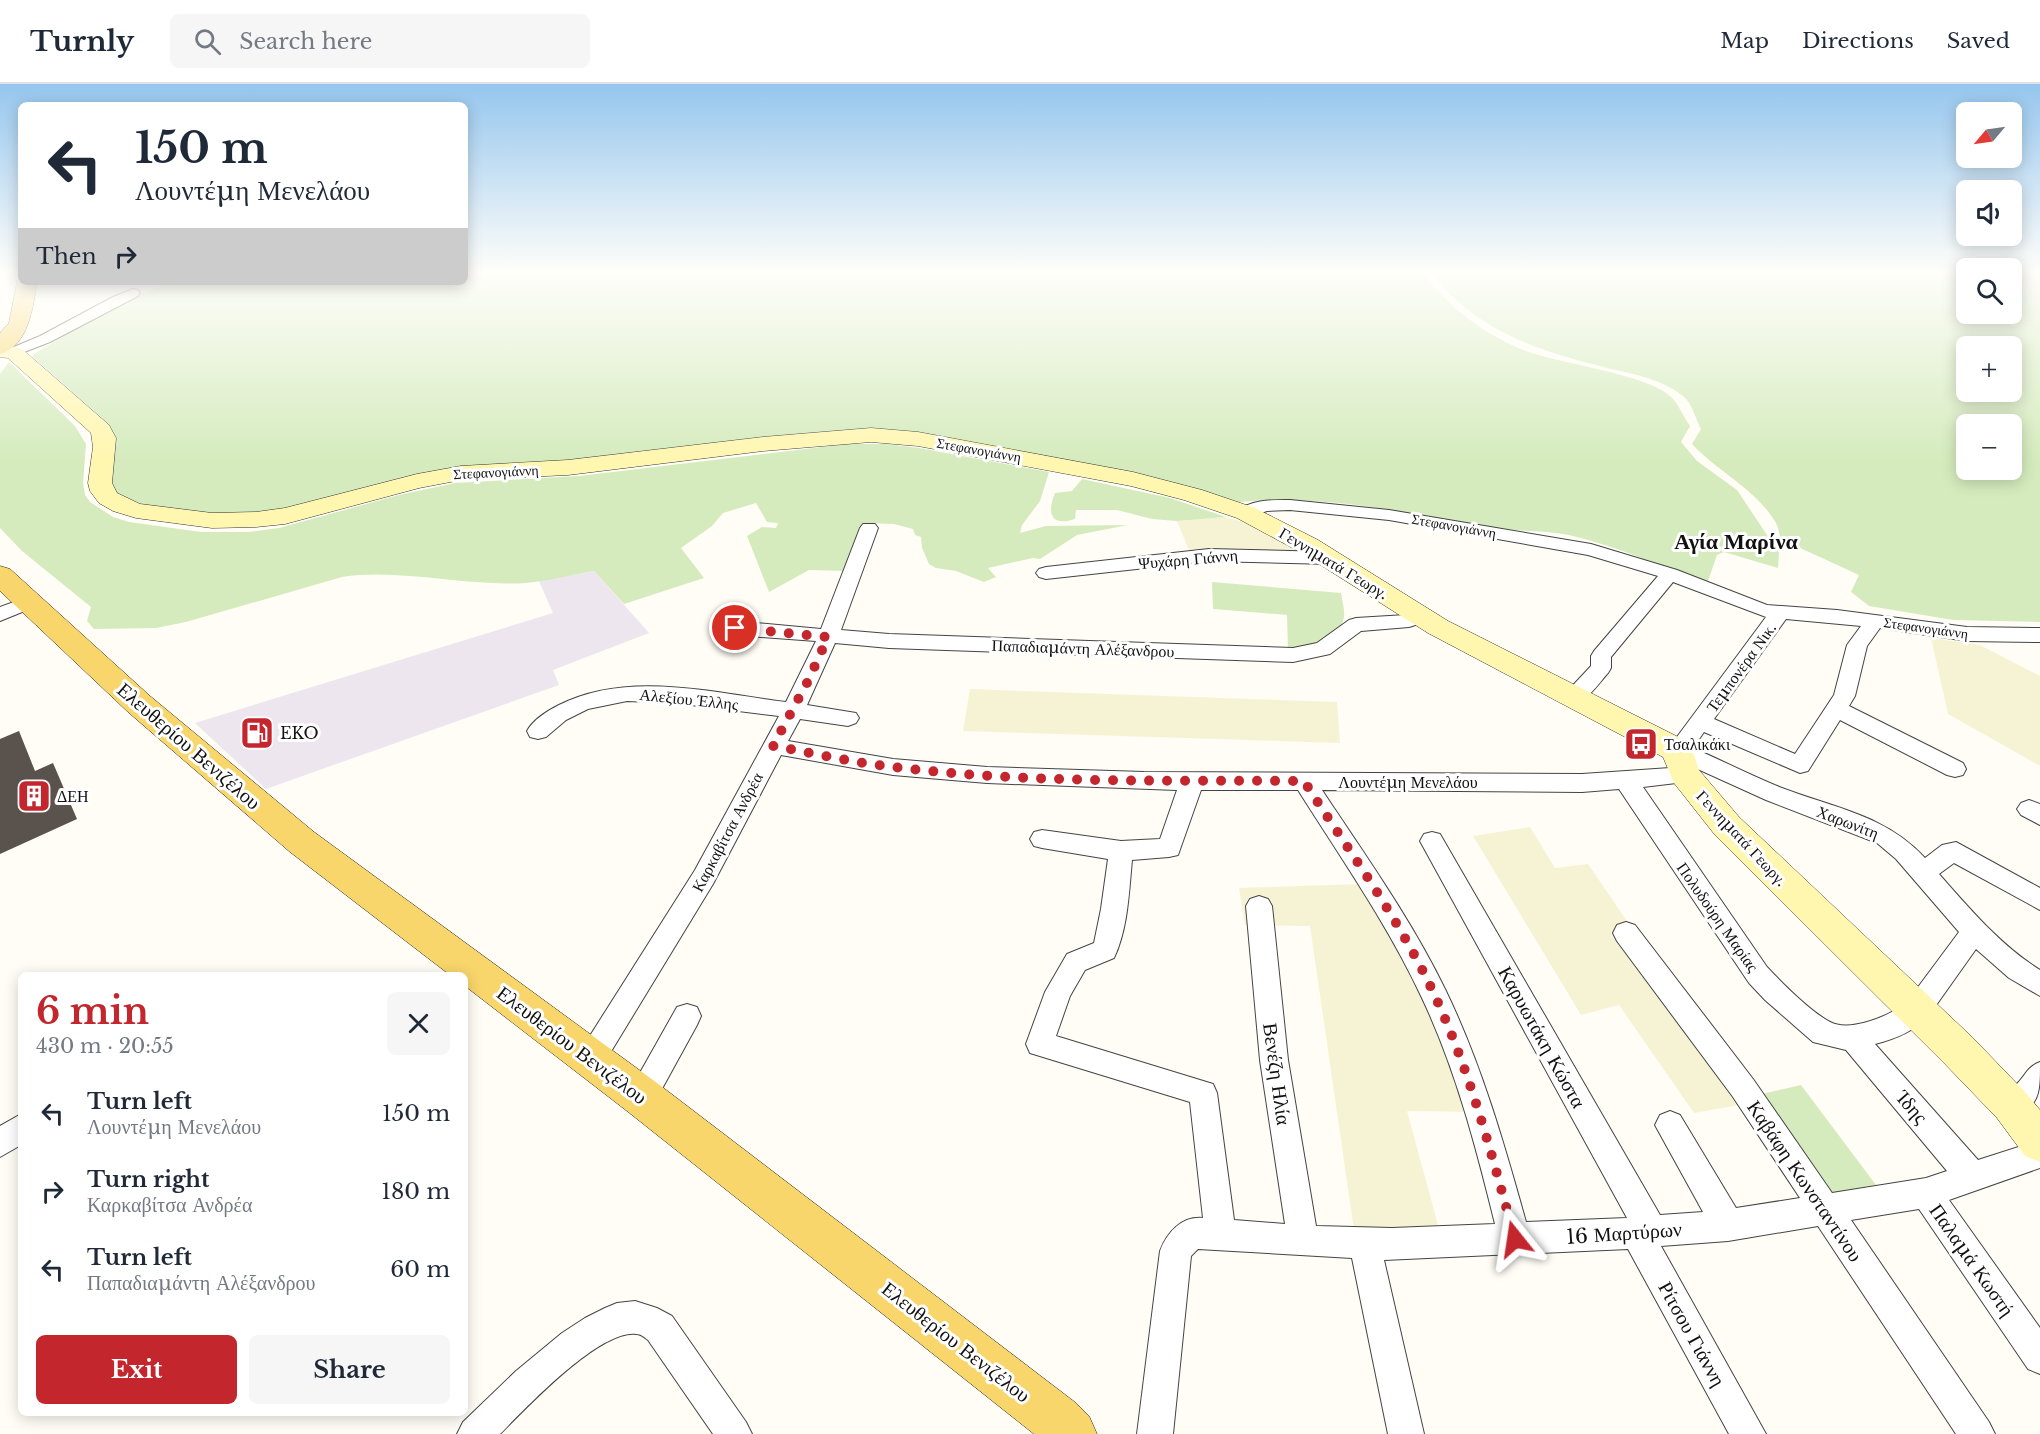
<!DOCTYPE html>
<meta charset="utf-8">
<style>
body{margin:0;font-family:"Libre Baskerville",serif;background:#f6f6f7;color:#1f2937;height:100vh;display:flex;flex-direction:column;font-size:22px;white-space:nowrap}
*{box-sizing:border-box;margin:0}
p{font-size:20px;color:#747a83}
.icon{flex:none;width:33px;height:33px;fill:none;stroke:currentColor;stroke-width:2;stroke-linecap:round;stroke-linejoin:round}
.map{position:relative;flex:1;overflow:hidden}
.side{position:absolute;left:18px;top:888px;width:450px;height:444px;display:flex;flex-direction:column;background:#fff;border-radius:9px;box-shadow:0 3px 15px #0003}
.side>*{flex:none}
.guide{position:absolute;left:18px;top:18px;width:450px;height:183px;border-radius:9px;box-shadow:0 3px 15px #0003;background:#fff;color:#1f2937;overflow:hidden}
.needle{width:39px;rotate:241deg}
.tools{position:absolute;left:1956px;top:18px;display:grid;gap:12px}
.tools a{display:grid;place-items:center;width:66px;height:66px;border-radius:9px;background:#fff;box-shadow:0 3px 15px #0003;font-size:30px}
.pin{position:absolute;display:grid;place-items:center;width:51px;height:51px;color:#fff;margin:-26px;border:3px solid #fff;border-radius:50%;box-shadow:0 2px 6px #0007}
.me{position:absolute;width:66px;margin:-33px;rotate:345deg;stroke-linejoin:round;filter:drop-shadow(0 0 4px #0008)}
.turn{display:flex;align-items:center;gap:21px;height:126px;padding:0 18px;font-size:27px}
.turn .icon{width:78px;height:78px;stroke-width:2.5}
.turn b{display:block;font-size:42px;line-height:51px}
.then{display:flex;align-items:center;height:57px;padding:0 18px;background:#0003;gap:12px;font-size:22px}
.round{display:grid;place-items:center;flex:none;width:63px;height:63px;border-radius:9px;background:#f6f6f7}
.overview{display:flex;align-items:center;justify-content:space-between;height:102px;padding:0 18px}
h1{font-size:36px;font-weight:700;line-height:45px;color:#c4262e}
.primary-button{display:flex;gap:12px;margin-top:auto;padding:12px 18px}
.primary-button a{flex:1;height:69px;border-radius:9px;background:#c4262e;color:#fff;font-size:24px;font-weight:700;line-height:69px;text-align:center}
.primary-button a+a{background:#f6f6f7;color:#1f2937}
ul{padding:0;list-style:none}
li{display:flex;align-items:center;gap:18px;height:78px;padding:0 18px}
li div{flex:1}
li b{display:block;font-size:22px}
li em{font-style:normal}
header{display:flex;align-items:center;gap:36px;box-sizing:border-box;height:84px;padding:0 30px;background:#fff;border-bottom:2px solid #e0e1e3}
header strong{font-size:28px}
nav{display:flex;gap:33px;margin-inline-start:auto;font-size:21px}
.search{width:420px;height:54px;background:#f6f6f7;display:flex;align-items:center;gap:15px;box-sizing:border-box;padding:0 21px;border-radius:9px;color:#747a83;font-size:22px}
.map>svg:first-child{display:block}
.industrial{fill:#eee6ef}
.farmland{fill:#f6f3d4}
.green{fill:#d5ebbd;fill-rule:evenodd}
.building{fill:#5a524d}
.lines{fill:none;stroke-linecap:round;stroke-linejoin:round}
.street-casing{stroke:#444;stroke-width:2}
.secondary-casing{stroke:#333;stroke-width:1}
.primary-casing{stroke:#222;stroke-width:1}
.street{fill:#fff;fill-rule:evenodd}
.secondary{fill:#fff6b0;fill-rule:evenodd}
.primary{fill:#f9d66b;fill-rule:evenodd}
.route{stroke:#c4262e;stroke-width:10;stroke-dasharray:0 18}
.labels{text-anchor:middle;stroke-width:6;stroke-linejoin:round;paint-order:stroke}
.far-street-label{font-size:14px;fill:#111;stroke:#fff}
.street-label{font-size:16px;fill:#111;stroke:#fff}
.poi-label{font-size:16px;fill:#111;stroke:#fff;text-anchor:start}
.near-street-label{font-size:20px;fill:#111;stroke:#fff}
.district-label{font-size:22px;font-weight:bold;fill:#111;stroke:#fff}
</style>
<header>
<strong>Turnly</strong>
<div class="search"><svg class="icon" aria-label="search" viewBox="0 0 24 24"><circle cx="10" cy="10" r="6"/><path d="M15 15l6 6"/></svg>Search here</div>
<nav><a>Map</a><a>Directions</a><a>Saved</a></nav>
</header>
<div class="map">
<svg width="2040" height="1350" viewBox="0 0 2040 1350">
<rect width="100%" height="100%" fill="#fffdf5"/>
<path class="industrial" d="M594,487L649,549L553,586L559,601L266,705L195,639L553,529L539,497Z"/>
<g class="farmland">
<path d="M1226,433L1265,444L1294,460L1293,469L1260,466L1190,469L1177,437Z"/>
<path d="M1931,554L1980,561L2040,592V682L1948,630Z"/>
<path d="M970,605L1337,618L1340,659L963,647Z"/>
<path d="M1530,743L1555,784L1588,780L1631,843L1611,849L1745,1020L1694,1029L1619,921L1581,931L1473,752Z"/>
<path d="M1363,800L1391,843L1476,1028L1407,1027L1438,1141L1354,1146L1310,842L1245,841L1239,804Z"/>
</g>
<g class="green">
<path d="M465,188H1422C1447,222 1486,252 1526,267C1560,280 1654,291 1673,315C1680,323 1684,334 1690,342L1681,358L1697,377L1737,406L1779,469L1778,484L1724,468L1717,471L1707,500C1662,482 1616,462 1569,451C1545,446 1520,448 1496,444C1411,430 1318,408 1232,419L909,350L509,383L298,425L240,432L139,423L121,415L112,405L113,348L101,333L33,273L34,270L117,220L172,198H465Z"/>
<path d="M1431,188H1966V230H2012V188H2040V538L1953,536L1869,522L1851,508L1859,491L1798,463L1781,457C1779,451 1779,444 1776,439C1756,405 1718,388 1692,360L1701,345C1696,336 1692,319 1684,313C1663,295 1633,290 1607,284C1537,266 1477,248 1431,188ZM2012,262V308H1966V262ZM2012,340V386H1966V340Z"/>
<path d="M9,278L75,342L86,360L83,399L85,411L90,418L113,433L129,438L201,448H249L279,444L399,411L455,399L579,392L847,360H887L919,364L1049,388L1040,417L1022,441L1020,449L1046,442L1128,441L1077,451L1040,475L1033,474L988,484L996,493L984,498L956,487L936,484L929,480L922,464L921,453L915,451L913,445L894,440L865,439L846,487L809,486L769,508L747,452L762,443L776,444L778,439L767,438L756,419L723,429L712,442L681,464L704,494L624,520L594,487C571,491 548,497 526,499C465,503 402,484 342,493L186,538L156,544L94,545L87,537L91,523L22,467L0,444V290Z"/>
<path d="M1082,395L1170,414L1226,433L1177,437L1152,435L1117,426H1076L1075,435C1050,443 1047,429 1055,409L1072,407Z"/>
<path d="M1212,498L1341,509C1342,517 1345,526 1344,533C1340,557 1307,565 1288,565L1287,531L1213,525Z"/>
<path d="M1801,1001L1876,1101L1830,1109L1762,1010Z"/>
</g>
<path class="building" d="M19,647L35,687L53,679L77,735L0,770V655Z"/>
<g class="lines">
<defs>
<g id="street">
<path d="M133,205L138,206L140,209L138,212L50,258L14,272L7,268L9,265L40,252L113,213Z"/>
<path d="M1290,416L1389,426L1591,460L1677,486L1767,521L1837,526L1967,543L2040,544V558L1967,557L1880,544L1867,562L1855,612L1849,622L1963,679L1966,685L1963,691L1955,693L1947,691L1840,636L1808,687L1800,689L1704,648L1693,664C1723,677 1752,692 1782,704C1834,724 1886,731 1925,774L1942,761L1956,758L2040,804V826L1954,779L1939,790C1970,825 2000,861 2040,886V912L2009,894L1976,865L1927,934C1912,948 1895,955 1875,960L1978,1076L2040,1056V1084L1949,1116L2040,1244V1290L2028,1285L1919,1125L1851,1136L1989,1338L1995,1350H1956L1818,1142L1728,1157L1661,1162L1766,1350H1729L1628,1165L1384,1176L1424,1350H1388L1352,1174L1198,1165L1191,1172L1173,1350H1137L1160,1167C1167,1149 1181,1132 1203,1134L1190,1018L1030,969L1026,960L1045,908L1067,870L1094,859L1101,825L1108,775L1042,764L1034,762L1030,755L1034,748L1042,746L1121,757L1160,755L1177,706L987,699L893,691L781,671L713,800L601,984L591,988L581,984L577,975L581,966L695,786L779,632L675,619L627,617L588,625L566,636L546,653L538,655L530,653L527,647C533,636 547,627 559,621C628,586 713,609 786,618L816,557L735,551L728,549L725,544L728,539L735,537L821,545L860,444L863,440H875L878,444L841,546L889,550L1293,564L1317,559L1349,536L1356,534L1406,531L1421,526L1428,527L1431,532L1428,537L1409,543L1361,547L1330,570L1293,578L889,564L835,559L807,621L856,629L859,634L856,639L848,642L800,635L788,657L893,675L987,683L1144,688L1582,690L1685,683L1693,685L1696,691L1693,697L1643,703L1767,883C1783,900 1810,927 1830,938C1850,949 1892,931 1907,918L1959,848L1896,775L1877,759L1766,716L1671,673L1668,667L1671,661L1766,533L1673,498L1611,573V584L1608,589C1597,601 1584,624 1565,618L1562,613L1591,582V572L1594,567L1658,492L1588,471L1389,436L1290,426L1267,427L1246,434L1240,433L1237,429C1248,415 1274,416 1290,416ZM1786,535L1861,542L1847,561L1834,611L1795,670L1714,635ZM1619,705L1749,899L1765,916L1813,958L1846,966L1947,1087L1926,1094L1832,1109L1753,995L1635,841L1626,838L1617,841L1613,849L1617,857L1733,1013L1800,1114L1736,1124L1680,1031L1670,1027L1660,1031L1655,1041L1703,1128L1660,1131L1440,750L1432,748L1424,750L1420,757L1627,1134L1526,1138C1504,1059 1481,979 1445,905C1411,835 1365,771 1322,706L1582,708ZM1201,706H1298C1341,774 1388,841 1422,914C1456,986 1476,1063 1495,1140L1392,1144L1316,1142L1288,976L1272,822L1268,815L1259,812L1250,815L1246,822L1260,976L1285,1140L1234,1136L1217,1009L1213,1000L1056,952L1070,912L1085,886L1114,874C1128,845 1129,807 1132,776L1169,773L1178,771Z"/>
<path d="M1209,465L1330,468L1337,470L1339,474L1337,478L1330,480L1209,477L1046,495L1039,493L1036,489L1039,485L1046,483Z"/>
<path d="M30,512L37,514L40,518L37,522L0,537V523Z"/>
<path d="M2029,716L2040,720V741L2021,731L2017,725L2021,719Z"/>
<path d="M687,920L697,923L701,932L697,941L652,1023L642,1026L632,1023L628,1013L632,1003L677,923Z"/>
<path d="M2040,978C2040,1011 2040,1021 2011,1035L2001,1031L1997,1021C2001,1010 2008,1009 2016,1001C2026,991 2027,983 2040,978Z"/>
<path d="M21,1030V1061L0,1073V1042Z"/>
<path d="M635,1217L657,1224L672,1232L746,1338L752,1350H713L648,1256C644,1253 641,1250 636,1250C599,1246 526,1324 500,1350H457L463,1338L516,1287L562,1249L585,1234L605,1224L617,1219Z"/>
</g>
<path id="secondary" d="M0,261L21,264L109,341L116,354L112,399L117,409L140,420L212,429L256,428L285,424L417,390L461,382L568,376L763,353L871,344L918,348L1133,388L1202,406L1255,424L1318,456L1448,537L1690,659L1699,686L1739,733L1972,953L2025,1008L2040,1026V1078L2025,1072L1997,1034L1944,979L1715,751L1674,699L1663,673L1428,549L1300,468L1237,434L1184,416L1131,402L918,362L871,358L763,367L568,391L461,396L419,404L285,440L256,443L212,444L136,434L113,427L99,419L90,407L88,399L93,363L91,349L8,274L0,273Z"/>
<g id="primary">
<path d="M21,193V198H37C33,222 29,262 0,270V249L9,239L17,198Z"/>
<path d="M0,482L10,485L150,612L314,748L657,999L1076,1319L1089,1332L1097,1350H1034L627,1027L465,902V891H450L290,768L128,628L0,507Z"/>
</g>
</defs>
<use href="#street" class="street-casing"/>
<use href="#secondary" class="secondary-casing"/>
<use href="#primary" class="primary-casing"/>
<use href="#street" class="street"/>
<use href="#secondary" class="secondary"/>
<use href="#primary" class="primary"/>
</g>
<linearGradient id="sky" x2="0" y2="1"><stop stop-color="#95c6ee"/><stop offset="0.5" stop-color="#fffefa"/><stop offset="1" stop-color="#fffefa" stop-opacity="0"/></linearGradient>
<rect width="2040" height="377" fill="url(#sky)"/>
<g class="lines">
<path class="route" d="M735,544L828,553L808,597L773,662C813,669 854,679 894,683C1030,700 1167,696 1304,697C1349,767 1400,836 1435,912C1471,990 1492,1072 1515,1155"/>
</g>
<defs>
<symbol id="fuel-square" viewBox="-11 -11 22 22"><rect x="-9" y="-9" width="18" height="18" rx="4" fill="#c4262e" stroke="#fff"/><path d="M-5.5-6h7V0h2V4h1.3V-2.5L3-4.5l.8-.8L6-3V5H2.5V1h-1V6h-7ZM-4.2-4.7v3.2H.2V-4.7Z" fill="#fff"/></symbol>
<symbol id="bus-square" viewBox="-11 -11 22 22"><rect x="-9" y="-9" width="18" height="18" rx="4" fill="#c4262e" stroke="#fff"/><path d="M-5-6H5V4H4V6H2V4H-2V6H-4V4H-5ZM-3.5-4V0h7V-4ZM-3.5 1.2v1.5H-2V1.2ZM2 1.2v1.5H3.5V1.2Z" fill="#fff"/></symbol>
<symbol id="building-square" viewBox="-11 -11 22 22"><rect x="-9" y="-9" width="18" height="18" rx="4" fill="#c4262e" stroke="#fff"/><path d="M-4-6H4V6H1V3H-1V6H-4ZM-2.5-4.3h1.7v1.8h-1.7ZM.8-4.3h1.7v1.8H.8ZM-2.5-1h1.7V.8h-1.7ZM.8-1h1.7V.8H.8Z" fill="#fff"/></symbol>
</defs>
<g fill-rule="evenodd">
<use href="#fuel-square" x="238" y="630" width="38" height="38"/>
<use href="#bus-square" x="1622" y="641" width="38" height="38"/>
<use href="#building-square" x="15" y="693" width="38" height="38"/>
</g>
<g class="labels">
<g class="far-street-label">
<text transform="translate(979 366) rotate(10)" y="5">Στεφανογιάννη</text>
<text transform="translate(496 388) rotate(-3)" y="5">Στεφανογιάννη</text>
<text transform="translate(1454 442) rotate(10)" y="5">Στεφανογιάννη</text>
<text transform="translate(1926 544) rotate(8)" y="5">Στεφανογιάννη</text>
</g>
<g class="street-label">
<text transform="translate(1188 475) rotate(-5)" y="6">Ψυχάρη Γιάννη</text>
<text transform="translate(1334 479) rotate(31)" y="6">Γεννηματά Γεωργ.</text>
<text transform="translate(1083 564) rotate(2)" y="6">Παπαδιαμάντη Αλέξανδρου</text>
<text transform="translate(1741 583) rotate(-54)" y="6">Τεμπονέρα Νικ.</text>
<text transform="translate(689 615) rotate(6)" y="6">Αλεξίου Έλλης</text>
<text x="1408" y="704">Λουντέμη Μενελάου</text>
<text transform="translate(1848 738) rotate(21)" y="6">Χαρωνίτη</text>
<text transform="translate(727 748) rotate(-62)" y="6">Καρκαβίτσα Ανδρέα</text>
<text transform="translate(1742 754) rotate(47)" y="6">Γεννηματά Γεωργ.</text>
<text transform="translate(1718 833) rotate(55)" y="6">Πολυδούρη Μαρίας</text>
</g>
<g class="poi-label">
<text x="280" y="655">EKO</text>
<text x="1664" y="666">Τσαλικάκι</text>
<text x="57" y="718">ΔΕΗ</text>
</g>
<g class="near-street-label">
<text transform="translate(189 662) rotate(41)" y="7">Ελευθερίου Βενιζέλου</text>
<text transform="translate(1542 953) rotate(61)" y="7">Καρυωτάκη Κώστα</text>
<text transform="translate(572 961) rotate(37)" y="7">Ελευθερίου Βενιζέλου</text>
<text transform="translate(1277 990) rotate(82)" y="7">Βενέζη Ηλία</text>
<text transform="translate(1912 1023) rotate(49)" y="7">Ίδης</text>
<text transform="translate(1805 1097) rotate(56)" y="7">Καβάφη Κωνσταντίνου</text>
<text transform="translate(1624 1149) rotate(-4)" y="7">16 Μαρτύρων</text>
<text transform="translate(1972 1176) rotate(55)" y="7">Παλαμά Κωστή</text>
<text transform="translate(1692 1250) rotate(61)" y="7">Ρίτσου Γιάννη</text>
<text transform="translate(956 1258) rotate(38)" y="7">Ελευθερίου Βενιζέλου</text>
</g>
<g class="district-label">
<text x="1736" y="465">Αγία Μαρίνα</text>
</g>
</g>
</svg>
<div class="tools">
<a><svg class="needle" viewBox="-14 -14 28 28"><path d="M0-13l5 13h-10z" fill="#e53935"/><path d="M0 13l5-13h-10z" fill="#747a83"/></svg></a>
<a><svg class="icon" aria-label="sound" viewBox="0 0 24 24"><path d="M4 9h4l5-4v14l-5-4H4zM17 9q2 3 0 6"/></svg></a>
<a><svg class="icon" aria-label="search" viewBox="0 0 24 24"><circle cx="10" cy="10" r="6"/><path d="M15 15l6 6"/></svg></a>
<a>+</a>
<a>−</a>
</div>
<div class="pin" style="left:735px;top:544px;background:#d93025"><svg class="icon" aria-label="arrive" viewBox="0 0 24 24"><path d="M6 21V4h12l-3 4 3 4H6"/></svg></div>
<svg class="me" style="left:1515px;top:1155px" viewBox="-20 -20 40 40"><path d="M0-17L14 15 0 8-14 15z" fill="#c4262e" stroke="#fff" stroke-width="4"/></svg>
<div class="guide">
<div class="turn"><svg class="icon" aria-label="left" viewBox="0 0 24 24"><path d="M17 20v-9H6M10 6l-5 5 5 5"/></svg><div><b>150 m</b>Λουντέμη Μενελάου</div></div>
<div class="then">Then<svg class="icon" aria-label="right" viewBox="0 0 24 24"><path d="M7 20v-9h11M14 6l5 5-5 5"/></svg></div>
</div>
<section class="side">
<div class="overview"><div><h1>6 min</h1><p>430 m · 20:55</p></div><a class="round"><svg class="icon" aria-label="close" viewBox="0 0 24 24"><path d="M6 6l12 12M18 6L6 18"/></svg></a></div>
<ul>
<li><svg class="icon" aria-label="left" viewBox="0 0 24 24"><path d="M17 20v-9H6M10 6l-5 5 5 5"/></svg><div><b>Turn left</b><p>Λουντέμη Μενελάου</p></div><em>150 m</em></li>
<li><svg class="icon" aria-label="right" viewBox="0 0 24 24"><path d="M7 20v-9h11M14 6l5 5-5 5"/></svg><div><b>Turn right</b><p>Καρκαβίτσα Ανδρέα</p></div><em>180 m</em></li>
<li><svg class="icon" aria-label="left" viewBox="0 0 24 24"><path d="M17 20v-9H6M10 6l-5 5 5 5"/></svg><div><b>Turn left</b><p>Παπαδιαμάντη Αλέξανδρου</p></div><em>60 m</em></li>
</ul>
<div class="primary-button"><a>Exit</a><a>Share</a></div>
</section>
</div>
